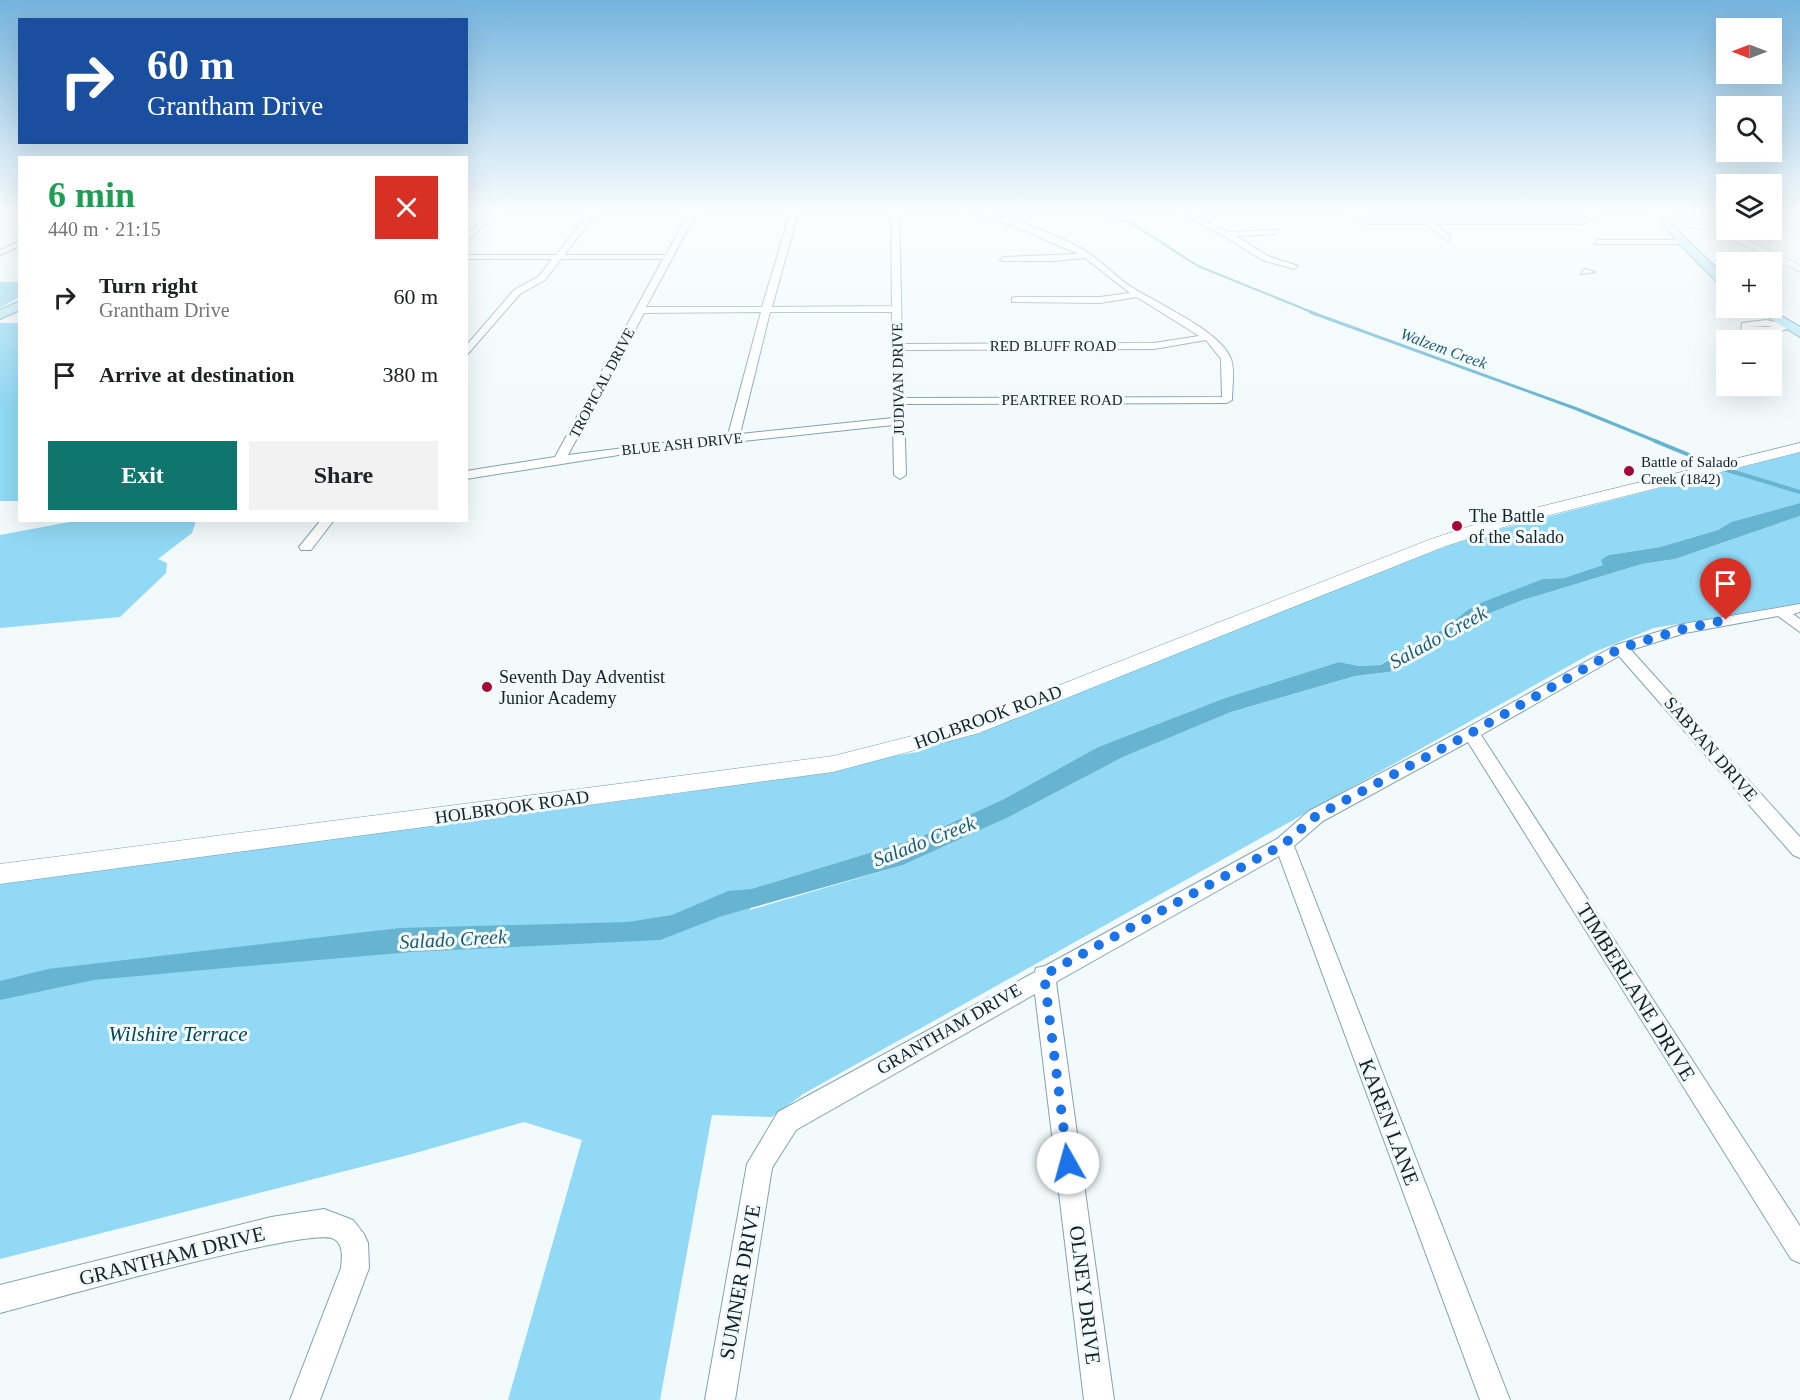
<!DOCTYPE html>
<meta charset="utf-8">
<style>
body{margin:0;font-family:"Times New Roman",serif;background:#f2f2f2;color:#202124;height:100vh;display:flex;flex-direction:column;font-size:22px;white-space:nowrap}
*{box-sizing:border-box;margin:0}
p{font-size:20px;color:#757577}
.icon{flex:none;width:33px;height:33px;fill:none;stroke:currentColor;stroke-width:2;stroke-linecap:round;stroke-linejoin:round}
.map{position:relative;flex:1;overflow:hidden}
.panel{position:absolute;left:18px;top:156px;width:450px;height:366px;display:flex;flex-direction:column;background:#fff;border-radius:0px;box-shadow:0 6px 24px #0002}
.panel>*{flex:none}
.banner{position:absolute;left:18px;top:18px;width:450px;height:126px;border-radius:0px;box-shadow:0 6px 24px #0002;background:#1a4fa0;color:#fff;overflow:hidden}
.needle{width:39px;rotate:270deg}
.tools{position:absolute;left:1716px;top:18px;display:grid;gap:12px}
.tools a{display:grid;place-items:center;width:66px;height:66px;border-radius:0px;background:#fff;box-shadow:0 6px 24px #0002;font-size:30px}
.pin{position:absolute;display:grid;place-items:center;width:51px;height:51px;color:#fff;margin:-62px -26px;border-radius:50% 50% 50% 0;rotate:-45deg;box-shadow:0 0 6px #0007}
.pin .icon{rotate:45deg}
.me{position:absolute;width:66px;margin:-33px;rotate:353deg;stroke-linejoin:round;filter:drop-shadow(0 0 4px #0008)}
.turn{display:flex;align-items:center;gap:21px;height:126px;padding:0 30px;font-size:27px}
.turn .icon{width:78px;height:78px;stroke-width:2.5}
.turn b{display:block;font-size:42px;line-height:51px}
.round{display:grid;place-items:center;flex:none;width:63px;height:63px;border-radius:0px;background:#f2f2f2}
.head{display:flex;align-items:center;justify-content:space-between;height:102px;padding:0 30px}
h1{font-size:36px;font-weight:600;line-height:45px;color:#1e9e55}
.button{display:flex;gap:12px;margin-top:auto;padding:12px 30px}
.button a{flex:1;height:69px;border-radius:0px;background:#0f766e;color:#fff;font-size:24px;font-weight:600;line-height:69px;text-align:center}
.button a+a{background:#f2f2f2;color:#202124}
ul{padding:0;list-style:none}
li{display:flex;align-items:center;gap:18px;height:78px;padding:0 30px}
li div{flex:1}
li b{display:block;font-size:22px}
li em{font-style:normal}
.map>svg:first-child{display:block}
.green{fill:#91d9f5}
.water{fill:#67b4d0}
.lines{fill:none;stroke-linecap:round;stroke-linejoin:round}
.stream-far2{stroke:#67b4d0;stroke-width:2}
.stream-far1{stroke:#67b4d0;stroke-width:3}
.stream{stroke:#67b4d0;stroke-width:4}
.minor-casing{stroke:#81a3b1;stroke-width:2}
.tertiary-casing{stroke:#81a3b1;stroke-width:1}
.secondary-casing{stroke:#81a3b1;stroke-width:2}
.minor{fill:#fff;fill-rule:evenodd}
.tertiary{fill:#fff;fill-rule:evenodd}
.secondary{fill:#b8ecfb;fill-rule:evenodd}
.route{stroke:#1a73e8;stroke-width:10;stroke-dasharray:0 18}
.poi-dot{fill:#a40838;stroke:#f2fafc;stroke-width:2}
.labels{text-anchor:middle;stroke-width:6;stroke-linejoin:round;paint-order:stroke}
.far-street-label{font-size:15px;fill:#142127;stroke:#f2fafc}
.far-poi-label{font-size:15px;fill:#142127;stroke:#f2fafc;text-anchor:start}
.far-water-label{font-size:16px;font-style:italic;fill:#1c5a6e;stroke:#f2fafc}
.poi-label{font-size:18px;fill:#142127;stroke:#f2fafc;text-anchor:start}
.street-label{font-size:18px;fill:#142127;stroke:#f2fafc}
.water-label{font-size:20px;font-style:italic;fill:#1c5a6e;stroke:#f2fafc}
.near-street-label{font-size:21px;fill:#142127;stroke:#f2fafc}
.near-park-label{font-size:21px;font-style:italic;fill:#004559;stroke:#f2fafc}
</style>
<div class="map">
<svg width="1800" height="1400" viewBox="0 0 1800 1400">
<rect width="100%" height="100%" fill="#f2fafc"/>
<g class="green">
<path d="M0,282H20L19,297L0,308Z"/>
<rect x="0" y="323" width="19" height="178"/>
<path d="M1800,452V503L1731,522L1718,530L1660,547L1609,555L1603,565L1564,578L1543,579L1466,611L1445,628L1379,665L1359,666L1339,662L1225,698L1098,747L1002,800L918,838L751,889L750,910L903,865L1009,817L1123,757L1231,712L1355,676L1389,672L1490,613L1523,600L1642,564L1675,559L1800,516V603L1654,628L1592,653L803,1094L772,1117L712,1115L660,1400H508L582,1140L524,1122L412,1154L0,1259V881L682,793L917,752L1450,545L1500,529Z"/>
<path d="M80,520L196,521L192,533L158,559L167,563L166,573L120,617L0,628V535Z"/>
</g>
<path class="water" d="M1800,503V516L1675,559L1642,564L1523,600L1490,613L1389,672L1355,676L1231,712L1123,757L1009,817L903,865L722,916L660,940L412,952L225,968L94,980L0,1000V981L48,969L400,928L628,922L672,915L728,891L751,889L918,838L1002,800L1098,747L1225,698L1339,662L1359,666L1380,665L1445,628L1466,611L1483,602L1543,579L1564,578L1603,565L1601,560L1609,555L1660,547L1718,530L1731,522Z"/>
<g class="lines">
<path class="stream-far2" d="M1087,210L1131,223L1198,266L1314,313"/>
<path class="stream-far1" d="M1310,312L1577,409L1658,442"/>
<g class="stream">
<path d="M1655,441L1716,466"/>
<path d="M1724,469L1800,492"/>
</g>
<defs>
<g id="minor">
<path d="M493,210H501L466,242V235Z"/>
<path d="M591,210H599L564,255H666L690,210H698L646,307H762L791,210H799L772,307L892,306L891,210H899L902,344L1154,343L1199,336L1137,297L1100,303L1012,302V298L1015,297H1100L1130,293L1085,258L1053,261H1000L1003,257L1078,254L1014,226L950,210C990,210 1033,225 1069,242C1091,252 1106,267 1124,282C1150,301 1220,329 1231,359C1235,370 1232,388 1232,400L1227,403L904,404L906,475L900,479L894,475L893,425L631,453L466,479V471L555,457L663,259H561L545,280L520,294L466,356V346L514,290L539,276L552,259H466V255H556ZM761,312L728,435L568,455L644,313ZM770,312H892L893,418L740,434ZM1206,340L1221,359L1222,397L904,398L903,350L1154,349Z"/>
<path d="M1174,210H1184L1228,232L1278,230L1275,234L1236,236L1268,256L1298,266L1294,269L1262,260L1224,236Z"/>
<path d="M1346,210H1354L1366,220H1580L1590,216L1585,210H1593L1598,217L1581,224H1435L1451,237L1448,241L1426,224H1364Z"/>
<path d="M1792,210H1800V213L1793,212Z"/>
<path d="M1598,240H1683L1687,242L1683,244H1595Z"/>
<path d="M20,241V246L0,255V250Z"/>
<path d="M1584,269L1595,272L1581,274Z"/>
<path d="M1766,320L1793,326C1784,332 1753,339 1741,331L1742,323ZM1766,326L1774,327H1750Z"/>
<path d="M321,520H334L311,550H301L299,547Z"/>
<path d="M1800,604V612L1793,614L1800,619V632L1778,616L1685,633L1631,650L1800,837V858L1793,855L1619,656L1481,735L1800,1226V1263L1791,1259L1468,742L1323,821L1294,846L1510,1400H1480L1279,856L1056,982L1114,1400H1084L1035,994L796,1130L772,1168L735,1400H705L747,1164L778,1112L1035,972L1036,968L1045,966L1277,839L1309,811L1465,729L1616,645L1683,624Z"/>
<path d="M324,1209L353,1220L364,1234L368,1243L369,1268L320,1400H290L341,1268C342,1258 344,1245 334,1239C313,1225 43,1302 0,1313V1285L271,1217Z"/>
</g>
<g id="tertiary">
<path d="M1667,218L1718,226L1800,265V272L1713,231L1664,223V219Z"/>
<path d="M1800,443V452L1510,525L1443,547L979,733L833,772L0,884V864L833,756L963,723L1431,539L1498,517Z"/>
</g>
<g id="secondary">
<path d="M1652,210H1663L1687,240L1726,277V288L1722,287L1679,244Z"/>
<path d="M20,301V310L0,319V310Z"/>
<path d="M1753,308H1768L1800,327V337Z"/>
</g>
</defs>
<use href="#minor" class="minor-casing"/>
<use href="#tertiary" class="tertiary-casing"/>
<use href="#secondary" class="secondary-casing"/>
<use href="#minor" class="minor"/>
<use href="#tertiary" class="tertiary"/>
<use href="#secondary" class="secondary"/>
</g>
<linearGradient id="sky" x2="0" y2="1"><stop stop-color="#74b4de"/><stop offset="0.52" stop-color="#f9fdfe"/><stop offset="1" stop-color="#f9fdfe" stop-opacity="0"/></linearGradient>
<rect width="1800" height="406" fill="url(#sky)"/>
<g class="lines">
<path class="route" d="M1068,1163L1044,975L1284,844L1316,816L1471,733L1621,648L1683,629L1726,620"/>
</g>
<g class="poi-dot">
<circle cx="1629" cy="471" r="6"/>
<circle cx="1457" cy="526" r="6"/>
<circle cx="487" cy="687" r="6"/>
</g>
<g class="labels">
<g class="far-street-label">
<text x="1053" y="351">RED BLUFF ROAD</text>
<text transform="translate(898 379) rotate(-91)" y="5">JUDIVAN DRIVE</text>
<text transform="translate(602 383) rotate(-62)" y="5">TROPICAL DRIVE</text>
<text x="1062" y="405">PEARTREE ROAD</text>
<text transform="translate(682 444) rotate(-6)" y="5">BLUE ASH DRIVE</text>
</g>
<g class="far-poi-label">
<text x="1641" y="467">Battle of Salado<tspan x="1641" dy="17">Creek (1842)</tspan></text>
</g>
<g class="far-water-label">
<text transform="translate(1444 348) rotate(20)" y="6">Walzem Creek</text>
</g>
<g class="poi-label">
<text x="1469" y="522">The Battle<tspan x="1469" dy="21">of the Salado</tspan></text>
<text x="499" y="683">Seventh Day Adventist<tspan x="499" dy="21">Junior Academy</tspan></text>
</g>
<g class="street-label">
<text transform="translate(988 717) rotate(-20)" y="6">HOLBROOK ROAD</text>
<text transform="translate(1711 749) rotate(49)" y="6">SABYAN DRIVE</text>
<text transform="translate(512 807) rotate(-8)" y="6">HOLBROOK ROAD</text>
<text transform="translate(949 1029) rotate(-30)" y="6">GRANTHAM DRIVE</text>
</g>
<g class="water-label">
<text transform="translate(1438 637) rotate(-29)" y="7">Salado Creek</text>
<text transform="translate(924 841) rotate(-21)" y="7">Salado Creek</text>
<text transform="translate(453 939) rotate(-3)" y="7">Salado Creek</text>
</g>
<g class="near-street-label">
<text transform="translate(1636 992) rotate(58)" y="7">TIMBERLANE DRIVE</text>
<text transform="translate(1389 1122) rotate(69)" y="7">KAREN LANE</text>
<text transform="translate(172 1256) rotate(-14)" y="7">GRANTHAM DRIVE</text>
<text transform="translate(740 1282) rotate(-80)" y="7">SUMNER DRIVE</text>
<text transform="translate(1085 1295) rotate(83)" y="7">OLNEY DRIVE</text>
</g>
<g class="near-park-label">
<text x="178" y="1041">Wilshire Terrace</text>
</g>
</g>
</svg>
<div class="tools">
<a><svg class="needle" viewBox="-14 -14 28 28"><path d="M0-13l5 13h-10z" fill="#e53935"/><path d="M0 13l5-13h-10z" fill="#757577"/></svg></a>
<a><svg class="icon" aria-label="search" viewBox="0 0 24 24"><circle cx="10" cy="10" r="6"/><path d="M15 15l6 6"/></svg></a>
<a><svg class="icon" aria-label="layers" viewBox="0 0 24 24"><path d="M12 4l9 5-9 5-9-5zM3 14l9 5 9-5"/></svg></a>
<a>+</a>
<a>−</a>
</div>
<div class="pin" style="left:1726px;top:620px;background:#d93025"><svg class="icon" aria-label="arrive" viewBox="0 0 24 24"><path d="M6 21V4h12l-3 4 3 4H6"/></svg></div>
<svg class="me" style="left:1068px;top:1163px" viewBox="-20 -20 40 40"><circle r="19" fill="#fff"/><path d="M0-13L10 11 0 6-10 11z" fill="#1a73e8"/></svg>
<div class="banner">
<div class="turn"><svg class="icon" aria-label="right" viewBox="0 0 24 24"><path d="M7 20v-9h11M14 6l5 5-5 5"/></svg><div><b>60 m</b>Grantham Drive</div></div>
</div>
<section class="panel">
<div class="head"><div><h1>6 min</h1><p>440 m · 21:15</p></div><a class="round" style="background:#d93025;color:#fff"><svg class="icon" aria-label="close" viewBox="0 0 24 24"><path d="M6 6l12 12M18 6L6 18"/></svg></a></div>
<ul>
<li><svg class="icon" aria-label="right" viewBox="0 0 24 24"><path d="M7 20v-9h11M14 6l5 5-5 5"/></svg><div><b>Turn right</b><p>Grantham Drive</p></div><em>60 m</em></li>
<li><svg class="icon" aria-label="arrive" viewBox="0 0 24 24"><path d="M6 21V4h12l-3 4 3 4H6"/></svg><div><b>Arrive at destination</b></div><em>380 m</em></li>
</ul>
<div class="button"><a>Exit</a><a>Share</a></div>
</section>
</div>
